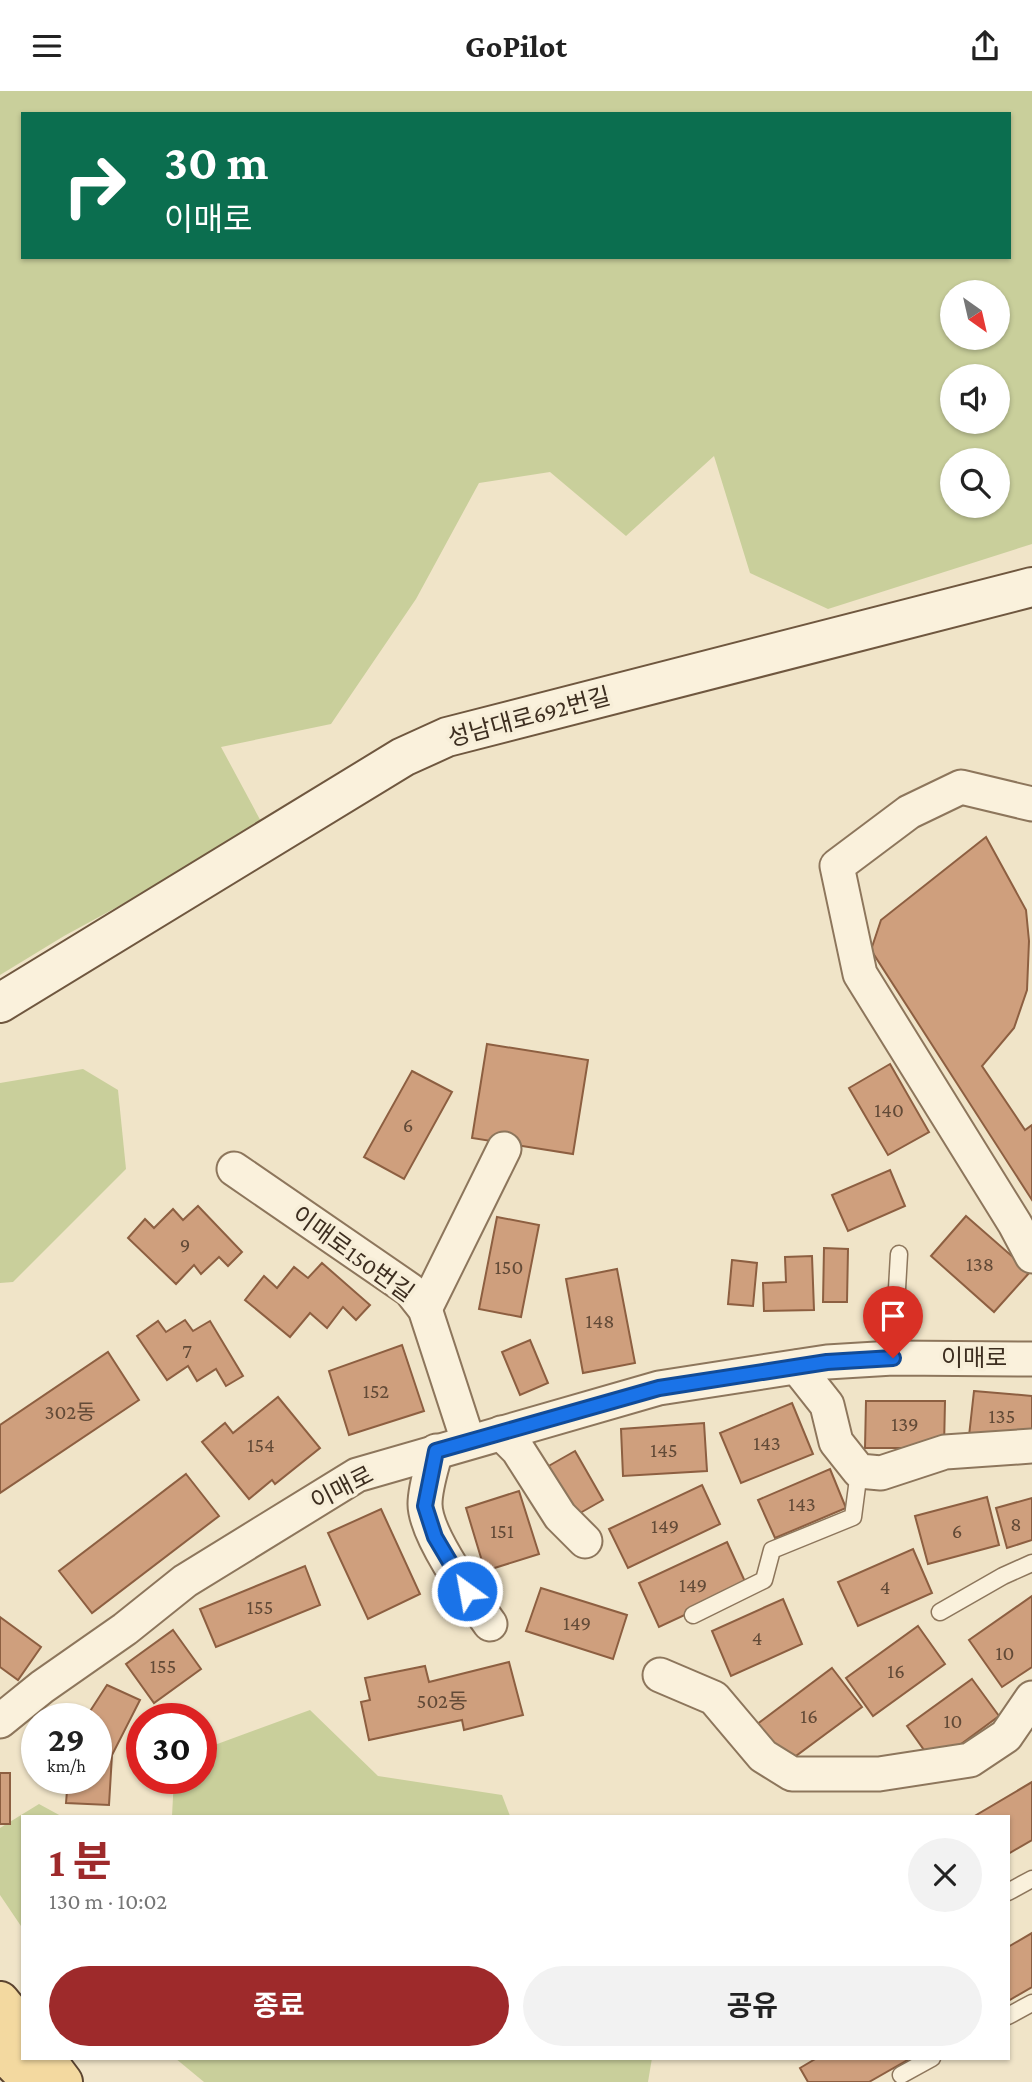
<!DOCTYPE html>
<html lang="ko">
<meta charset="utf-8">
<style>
body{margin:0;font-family:"Crimson Pro","Noto Sans KR",serif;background:#f2f2f2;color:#222;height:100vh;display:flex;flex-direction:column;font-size:26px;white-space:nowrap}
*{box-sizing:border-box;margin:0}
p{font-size:23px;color:#767676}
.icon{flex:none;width:38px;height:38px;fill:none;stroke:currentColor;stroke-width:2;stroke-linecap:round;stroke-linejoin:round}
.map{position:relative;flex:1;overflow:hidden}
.drawer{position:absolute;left:21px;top:1724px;width:989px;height:245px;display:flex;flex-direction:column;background:#fff;border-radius:0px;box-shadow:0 2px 5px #0004}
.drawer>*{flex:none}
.banner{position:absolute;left:21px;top:21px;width:990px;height:147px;border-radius:0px;box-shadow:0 2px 5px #0004;background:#0b6e4f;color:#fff;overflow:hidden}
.needle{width:46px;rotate:146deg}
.buttons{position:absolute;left:940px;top:189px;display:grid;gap:14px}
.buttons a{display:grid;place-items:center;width:70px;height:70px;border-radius:50%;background:#fff;box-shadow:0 2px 5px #0004;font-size:35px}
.speed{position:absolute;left:21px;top:1612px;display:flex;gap:14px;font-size:35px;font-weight:700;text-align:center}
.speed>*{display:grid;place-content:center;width:91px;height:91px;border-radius:50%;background:#fff;box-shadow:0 2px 5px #0004;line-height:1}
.speed small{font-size:18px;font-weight:400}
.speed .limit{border:10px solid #d22;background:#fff;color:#111}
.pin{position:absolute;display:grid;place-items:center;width:60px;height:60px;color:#fff;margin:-72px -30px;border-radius:50% 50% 50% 0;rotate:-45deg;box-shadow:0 0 7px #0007}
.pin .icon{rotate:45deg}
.me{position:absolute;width:77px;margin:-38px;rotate:328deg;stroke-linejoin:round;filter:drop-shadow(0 0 5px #0008)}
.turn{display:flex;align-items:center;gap:24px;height:147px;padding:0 28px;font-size:32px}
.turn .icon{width:91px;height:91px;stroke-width:2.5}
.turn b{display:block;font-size:49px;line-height:60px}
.round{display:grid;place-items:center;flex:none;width:74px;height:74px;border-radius:37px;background:#f2f2f2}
.head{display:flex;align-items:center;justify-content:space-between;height:119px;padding:0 28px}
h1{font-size:42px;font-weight:700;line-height:52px;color:#9e2a2b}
.cta{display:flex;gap:14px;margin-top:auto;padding:14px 28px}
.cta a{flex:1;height:80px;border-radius:42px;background:#9e2a2b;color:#fff;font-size:28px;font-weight:700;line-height:80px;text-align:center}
.cta a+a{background:#f2f2f2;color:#222}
header{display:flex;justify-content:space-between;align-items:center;height:91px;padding:0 28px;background:#fff;font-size:32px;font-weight:700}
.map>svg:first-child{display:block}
.green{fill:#c9cf9b;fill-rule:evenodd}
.building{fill:#cf9f7d;stroke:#8d5f41;stroke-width:2}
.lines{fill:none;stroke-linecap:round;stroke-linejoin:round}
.lane-casing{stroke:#8d765c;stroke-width:19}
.street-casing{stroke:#8d765c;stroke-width:37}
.secondary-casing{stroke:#6f573f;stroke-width:42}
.primary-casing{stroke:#5b4430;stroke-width:42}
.lane{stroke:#faf1dc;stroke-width:16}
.street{stroke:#faf1dc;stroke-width:33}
.secondary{stroke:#faf1dc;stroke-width:38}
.primary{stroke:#f3d9a0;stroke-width:38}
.route-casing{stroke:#114b97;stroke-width:18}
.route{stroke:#1a73e8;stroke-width:12}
.labels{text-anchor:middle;stroke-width:7;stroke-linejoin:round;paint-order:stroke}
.number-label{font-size:21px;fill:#624a37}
.street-label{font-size:24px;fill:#3d2e20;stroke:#f7eed8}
</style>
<header><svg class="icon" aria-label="menu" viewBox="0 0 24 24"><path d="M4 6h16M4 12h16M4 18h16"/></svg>GoPilot<svg class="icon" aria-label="share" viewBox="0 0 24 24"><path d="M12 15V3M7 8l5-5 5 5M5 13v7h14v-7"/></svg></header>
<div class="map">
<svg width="1032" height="1991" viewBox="0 0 1032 1991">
<rect width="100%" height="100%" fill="#f0e4c8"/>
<g class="green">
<path d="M0,0H1032V453L828,518L750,482L714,365L626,445L550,381L479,392L416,508L331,633L221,656L264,736L64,845L0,884ZM23,23H1010V166H23ZM952,201H998V247H952ZM952,285H998V331H952ZM952,369H998V415H952Z"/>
<path d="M83,978L118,999L126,1078L13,1191L0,1192V992Z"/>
<path d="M310,1619L378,1685L502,1704L510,1725H172L174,1687H201V1659Z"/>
<path d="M39,1713L61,1725L23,1726V1838L0,1804V1737Z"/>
<path d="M175,1967H652L648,1991H204Z"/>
</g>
<g class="building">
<path d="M986,746L1026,819L1029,850L1027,899L1014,937L982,975L1025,1039L1032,1034V1109L871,859L881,829Z"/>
<path d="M487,953L588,969L573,1063L472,1047Z"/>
<path d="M890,973L929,1041L888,1064L849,997Z"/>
<path d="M412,980L452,1001L404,1088L364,1066Z"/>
<path d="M890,1079L905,1115L848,1140L832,1104Z"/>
<path d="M198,1115L242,1161L228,1175L219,1166L201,1183L194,1174L176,1193L128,1147L145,1128L154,1137L173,1118L183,1129Z"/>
<path d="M966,1125L1030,1181L994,1221L931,1165Z"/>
<path d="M497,1126L539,1134L521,1226L479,1218Z"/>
<path d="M824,1157L848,1158L847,1211H823Z"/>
<path d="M812,1165L814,1219L764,1220L763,1192L786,1191L785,1166Z"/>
<path d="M732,1169L757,1172L753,1215L728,1213Z"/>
<path d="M322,1172L370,1214L356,1229L343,1216L327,1237L310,1222L290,1246L245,1209L264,1185L277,1197L294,1176L308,1187Z"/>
<path d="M617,1178L635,1272L583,1282L566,1188Z"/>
<path d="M185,1229L193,1240L210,1230L243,1285L226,1295L216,1278L197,1290L188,1275L167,1289L137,1245L158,1230L166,1241Z"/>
<path d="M530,1249L548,1292L520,1304L502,1261Z"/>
<path d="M402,1254L424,1320L349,1344L329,1280Z"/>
<path d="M108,1261L139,1309L0,1402V1334Z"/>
<path d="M974,1300L1032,1305V1350L969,1345Z"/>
<path d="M278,1306L320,1357L275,1393L272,1389L249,1408L202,1351L225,1332L233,1342Z"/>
<path d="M866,1310H945L944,1357H865Z"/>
<path d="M792,1312L813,1363L741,1392L720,1342Z"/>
<path d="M704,1332L707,1380L623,1385L621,1338Z"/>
<path d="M575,1360L603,1409L566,1430L538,1381Z"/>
<path d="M830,1378L846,1417L775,1447L758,1409Z"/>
<path d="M186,1383L219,1425L92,1522L59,1480Z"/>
<path d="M702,1394L720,1433L628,1477L609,1438Z"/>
<path d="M519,1400L539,1463L485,1480L466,1417Z"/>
<path d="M987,1406L999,1454L928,1473L915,1425Z"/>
<path d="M1032,1407V1449L1007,1457L996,1417Z"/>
<path d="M381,1418L420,1503L368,1528L328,1442Z"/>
<path d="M727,1451L747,1495L659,1536L639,1492Z"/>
<path d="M913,1458L932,1502L858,1535L838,1491Z"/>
<path d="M305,1475L320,1514L216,1556L200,1518Z"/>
<path d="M541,1497L627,1524L613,1568L526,1540Z"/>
<path d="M1032,1505V1576L1002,1596L969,1549Z"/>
<path d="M783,1508L802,1553L731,1585L712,1540Z"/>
<path d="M0,1526L41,1556L18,1589L0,1576Z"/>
<path d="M918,1535L945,1573L873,1625L846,1587Z"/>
<path d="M173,1539L201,1578L154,1612L126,1573Z"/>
<path d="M509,1571L523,1624L464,1639L462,1629L369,1649L361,1611L370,1609L365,1587L425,1575L429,1591Z"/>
<path d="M832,1577L862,1616L785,1673L756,1634Z"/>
<path d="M972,1588L999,1625L934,1673L907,1635Z"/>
<path d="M107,1594L140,1609L112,1664L109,1714L66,1712L68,1687H96V1628H85Z"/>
<rect x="0" y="1682" width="10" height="51"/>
<path d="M1032,1691V1749L1008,1763V1726H973Z"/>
<path d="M1032,1842V1896L1008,1910V1856Z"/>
<path d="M817,1967H911L869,1991H808L800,1977Z"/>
</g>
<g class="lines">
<defs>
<g id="lane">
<path d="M893,1267L899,1163"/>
<path d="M940,1521L1003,1485L1032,1472"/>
<path d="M693,1524L764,1489L772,1459L853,1426L859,1380"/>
<path d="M1008,1801L1032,1788"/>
<path d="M1008,1925L1032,1912"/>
<path d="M901,1984L932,1967"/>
</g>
<g id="street">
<path d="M1032,713L961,696L909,721L837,775L860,883L1015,1133L1032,1165"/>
<path d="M234,1078L410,1199L425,1218L468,1350"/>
<path d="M425,1218L504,1058"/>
<path d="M797,1276L827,1314L836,1351L859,1380L881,1382L945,1361L1032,1355"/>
<path d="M501,1342L518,1359L560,1425L585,1450"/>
<path d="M436,1360C432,1376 425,1396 425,1413C425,1444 472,1508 490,1533"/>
<path d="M660,1584L714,1607L763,1665L792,1683H879L970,1669L1006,1645L1032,1607"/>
<path d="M0,1630L42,1596L125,1538L185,1490L357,1384L659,1297L827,1271L893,1267L1032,1268"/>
</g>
<path id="secondary" d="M0,912L403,666L447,646L1032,496"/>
<g id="primary">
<path d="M0,1910L23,1938"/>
<path d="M0,1959L32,1991"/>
<path d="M45,1967L63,1991"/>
</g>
</defs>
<use href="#lane" class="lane-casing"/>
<use href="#street" class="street-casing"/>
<use href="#secondary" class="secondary-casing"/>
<use href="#primary" class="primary-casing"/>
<use href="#lane" class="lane"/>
<use href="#street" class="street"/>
<use href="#secondary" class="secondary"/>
<use href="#primary" class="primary"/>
</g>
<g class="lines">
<defs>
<path id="route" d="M467,1500L435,1446L425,1415L436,1360L659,1297L827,1271L893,1267"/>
</defs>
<use href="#route" class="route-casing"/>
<use href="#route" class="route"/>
</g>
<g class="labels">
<g class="number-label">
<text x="889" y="1026">140</text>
<text x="408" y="1041">6</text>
<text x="185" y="1161">9</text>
<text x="980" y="1180">138</text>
<text x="509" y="1183">150</text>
<text x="600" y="1237">148</text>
<text x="187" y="1267">7</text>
<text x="376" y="1307">152</text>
<text x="70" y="1328">302동</text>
<text x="1002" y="1332">135</text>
<text x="905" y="1340">139</text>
<text x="767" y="1359">143</text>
<text x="261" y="1361">154</text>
<text x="664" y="1366">145</text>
<text x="802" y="1420">143</text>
<text x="1016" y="1440">8</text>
<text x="665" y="1442">149</text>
<text x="502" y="1447">151</text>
<text x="957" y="1447">6</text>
<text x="693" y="1501">149</text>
<text x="885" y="1503">4</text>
<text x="260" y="1523">155</text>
<text x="577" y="1539">149</text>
<text x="757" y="1554">4</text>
<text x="1005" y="1569">10</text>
<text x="163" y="1582">155</text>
<text x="896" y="1587">16</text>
<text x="442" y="1617">502동</text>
<text x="809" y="1632">16</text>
<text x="953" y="1637">10</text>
</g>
<g class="street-label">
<text transform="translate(529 626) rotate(-15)" y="8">성남대로692번길</text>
<text transform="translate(353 1163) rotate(36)" y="8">이매로150번길</text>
<text x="974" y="1275">이매로</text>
<text transform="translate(342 1397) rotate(-27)" y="8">이매로</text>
</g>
</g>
</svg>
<div class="buttons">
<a><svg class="needle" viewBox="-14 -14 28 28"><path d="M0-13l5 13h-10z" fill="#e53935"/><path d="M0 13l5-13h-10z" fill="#767676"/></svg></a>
<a><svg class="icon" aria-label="sound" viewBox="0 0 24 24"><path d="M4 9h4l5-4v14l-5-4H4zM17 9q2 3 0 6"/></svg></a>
<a><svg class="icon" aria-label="search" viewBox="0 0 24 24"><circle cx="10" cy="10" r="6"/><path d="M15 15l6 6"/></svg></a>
</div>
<div class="speed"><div>29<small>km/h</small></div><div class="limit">30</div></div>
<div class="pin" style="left:893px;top:1267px;background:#d93025"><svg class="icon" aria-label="arrive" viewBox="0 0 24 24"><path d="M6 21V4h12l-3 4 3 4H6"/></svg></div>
<svg class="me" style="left:467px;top:1500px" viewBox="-20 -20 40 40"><circle r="17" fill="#1a73e8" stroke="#fff" stroke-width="3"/><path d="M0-11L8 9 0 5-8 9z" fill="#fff"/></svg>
<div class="banner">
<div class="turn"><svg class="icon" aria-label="right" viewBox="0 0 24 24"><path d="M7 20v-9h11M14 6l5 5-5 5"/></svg><div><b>30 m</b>이매로</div></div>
</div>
<section class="drawer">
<div class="head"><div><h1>1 분</h1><p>130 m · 10:02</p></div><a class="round"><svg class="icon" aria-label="close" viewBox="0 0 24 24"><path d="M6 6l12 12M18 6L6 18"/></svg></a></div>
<div class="cta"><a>종료</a><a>공유</a></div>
</section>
</div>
